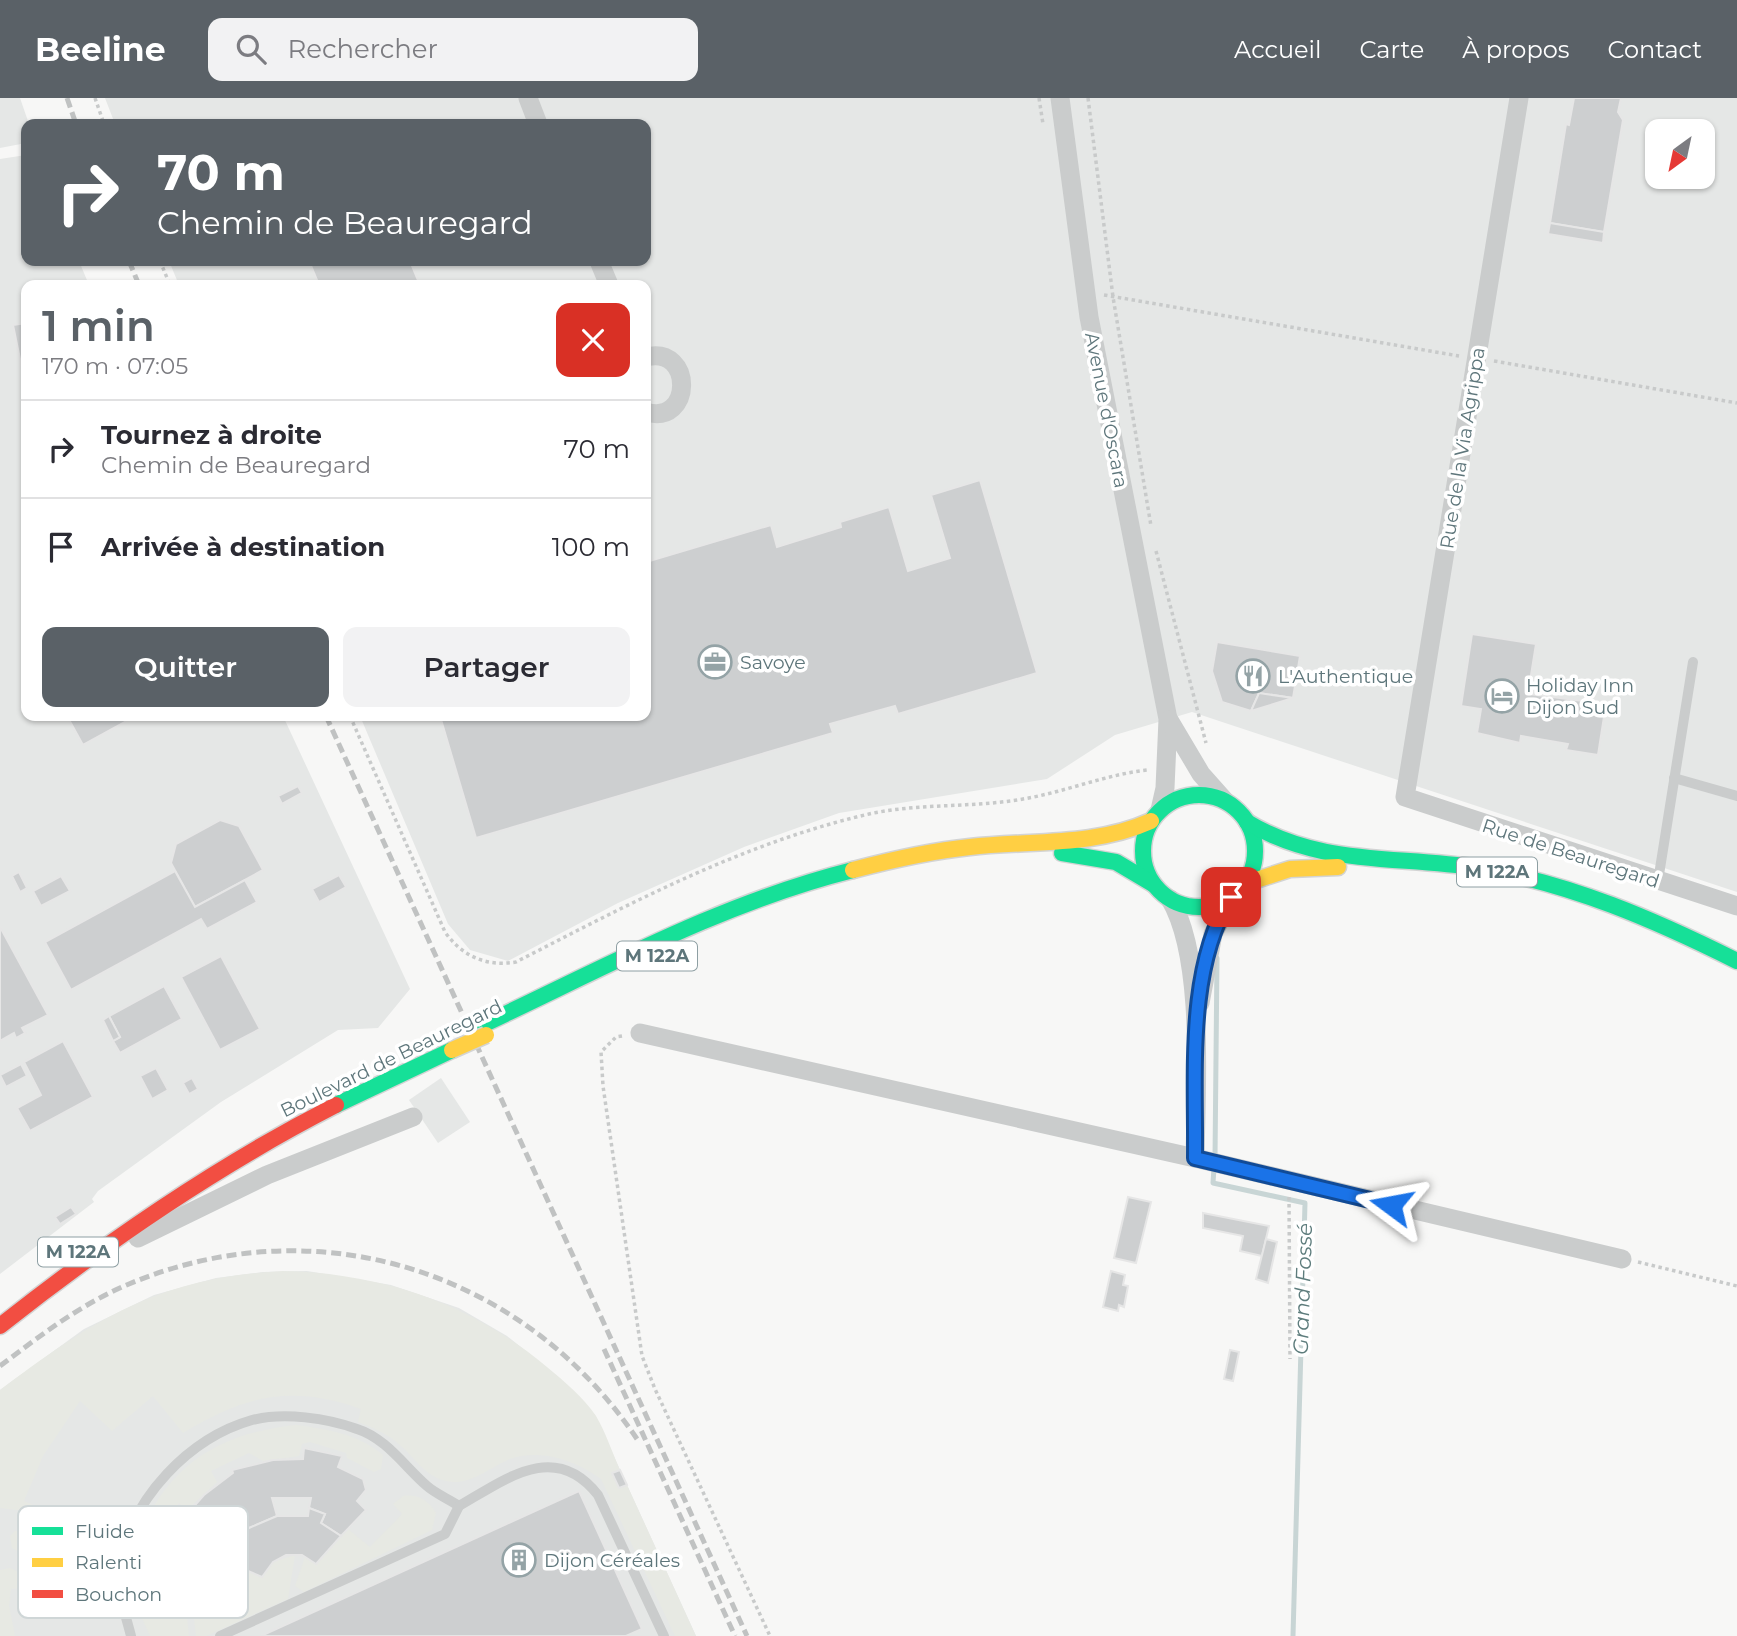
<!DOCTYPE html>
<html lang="fr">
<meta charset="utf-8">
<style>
body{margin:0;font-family:Montserrat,sans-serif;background:#f2f2f3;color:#2b2b33;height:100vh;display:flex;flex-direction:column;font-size:26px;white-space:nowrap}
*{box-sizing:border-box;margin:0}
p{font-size:23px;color:#7c7c81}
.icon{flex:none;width:38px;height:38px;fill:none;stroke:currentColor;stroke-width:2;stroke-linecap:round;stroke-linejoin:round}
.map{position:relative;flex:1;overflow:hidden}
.drawer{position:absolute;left:21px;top:182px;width:630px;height:441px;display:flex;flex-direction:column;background:#fff;border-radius:14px;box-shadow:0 2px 5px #0004}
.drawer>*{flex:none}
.guide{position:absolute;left:21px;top:21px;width:630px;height:147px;border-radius:14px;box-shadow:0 2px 5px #0004;background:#5a6167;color:#fff;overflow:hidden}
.needle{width:46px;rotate:213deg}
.controls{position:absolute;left:1645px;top:21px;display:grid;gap:14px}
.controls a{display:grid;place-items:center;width:70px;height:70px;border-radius:14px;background:#fff;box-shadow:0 2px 5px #0004;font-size:35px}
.pin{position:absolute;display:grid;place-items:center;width:60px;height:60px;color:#fff;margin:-30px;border-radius:14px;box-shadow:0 4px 10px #0006}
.me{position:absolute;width:77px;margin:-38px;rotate:283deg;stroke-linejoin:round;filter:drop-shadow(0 0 5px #0008)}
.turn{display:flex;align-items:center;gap:24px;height:147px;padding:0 21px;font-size:32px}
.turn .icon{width:91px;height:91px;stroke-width:2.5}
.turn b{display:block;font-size:49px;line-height:60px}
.round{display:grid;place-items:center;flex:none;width:74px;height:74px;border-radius:14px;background:#f2f2f3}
.headline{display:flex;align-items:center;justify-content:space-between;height:119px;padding:0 21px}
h1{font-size:42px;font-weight:600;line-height:52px;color:#5a6167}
.button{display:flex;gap:14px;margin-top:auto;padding:14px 21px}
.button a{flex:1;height:80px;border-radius:14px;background:#5a6167;color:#fff;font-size:28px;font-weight:600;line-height:80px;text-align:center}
.button a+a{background:#f2f2f3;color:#2b2b33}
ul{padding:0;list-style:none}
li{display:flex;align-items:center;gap:21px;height:98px;padding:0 21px;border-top:2px solid #e1e1e2}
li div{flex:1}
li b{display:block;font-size:26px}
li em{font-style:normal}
header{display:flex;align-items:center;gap:42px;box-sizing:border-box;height:98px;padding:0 35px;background:#5a6167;color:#fff}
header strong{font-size:33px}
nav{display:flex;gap:38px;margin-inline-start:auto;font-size:24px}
.search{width:490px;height:63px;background:#f2f2f3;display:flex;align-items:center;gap:18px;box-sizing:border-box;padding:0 24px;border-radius:14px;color:#7c7c81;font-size:26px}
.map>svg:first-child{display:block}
.built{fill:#e5e7e6;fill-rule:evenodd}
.green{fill:#e7e9e3}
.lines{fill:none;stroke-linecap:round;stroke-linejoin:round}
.stream{stroke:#c8d5d5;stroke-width:5}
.building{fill:#cdcfd0;stroke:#e6e6e6;stroke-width:2}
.fast-casing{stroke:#d3d4d4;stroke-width:19}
.slow-casing{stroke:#d3d4d4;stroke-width:19}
.jam-casing{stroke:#d3d4d4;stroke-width:19}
.path{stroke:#c8caca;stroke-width:3.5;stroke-dasharray:3.5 3.5;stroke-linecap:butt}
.lane{stroke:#cacccc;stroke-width:10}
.street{stroke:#cacccc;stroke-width:19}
.fast{stroke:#16e098;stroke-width:16}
.slow{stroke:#ffcf43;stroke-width:16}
.jam{stroke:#f24e42;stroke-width:16}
.rail{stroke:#c0c2c2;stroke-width:5;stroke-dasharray:10 5;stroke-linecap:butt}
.slow-bridge-casing{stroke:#d3d4d4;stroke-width:19;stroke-linecap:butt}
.slow-bridge{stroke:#ffcf43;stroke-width:16}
.route-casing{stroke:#114b97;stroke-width:18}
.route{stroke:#1a73e8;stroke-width:12}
.labels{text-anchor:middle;stroke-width:7;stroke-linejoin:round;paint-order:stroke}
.shield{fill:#fff;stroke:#8e9fa3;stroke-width:2}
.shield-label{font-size:18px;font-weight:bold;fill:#5e767b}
.street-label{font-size:19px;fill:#5e767b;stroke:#fff}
.poi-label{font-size:19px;fill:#5e767b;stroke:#fff;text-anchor:start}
.water-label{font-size:21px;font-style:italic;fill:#5d7c7c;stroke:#fff}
.key{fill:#fff;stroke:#cfd6d7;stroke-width:2}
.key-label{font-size:19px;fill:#5e767b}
</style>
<header>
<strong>Beeline</strong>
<div class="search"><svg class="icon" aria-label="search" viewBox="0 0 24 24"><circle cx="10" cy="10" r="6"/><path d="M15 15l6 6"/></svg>Rechercher</div>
<nav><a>Accueil</a><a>Carte</a><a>À propos</a><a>Contact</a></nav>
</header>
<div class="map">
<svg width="1737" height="1538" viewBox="0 0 1737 1538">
<rect width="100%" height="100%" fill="#f7f7f6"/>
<g class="built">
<path d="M0,0H20L29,26H26V45L0,50Z"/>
<path d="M105,0H1737V794L1192,614L1115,637L1047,681L839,715L744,749L618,805L508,863L470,852L448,826L360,618H646V187H179L169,163H646V26H115ZM1657,33H1703V79H1657Z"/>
<path d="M26,57V163H79L89,187H26V618H283L410,891L378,930L338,932L221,1004L98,1093L92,1101L94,1104L0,1176V61Z"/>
<path d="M441,980L470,1024L438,1045L409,1002Z"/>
<path d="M307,1173L391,1187L459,1210L507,1238L558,1279L595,1317L696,1538H0V1292L84,1231L154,1197L216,1180L263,1174Z"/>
</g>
<g class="green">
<path d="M283,1173C382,1175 472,1206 547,1269C564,1283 584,1300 596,1318C606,1335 612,1354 620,1372L612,1375L619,1390L627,1387L696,1538H675L601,1381C577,1363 540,1350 510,1361C490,1369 469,1389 446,1383C426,1379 415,1360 400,1347C388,1336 374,1330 358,1324L361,1311C290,1286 245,1298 183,1335L153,1298L112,1333L80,1303L43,1358L24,1403L38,1409L32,1414L0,1410V1292C95,1221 160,1179 283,1173Z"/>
<path d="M296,1327C327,1331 358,1336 383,1357L381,1371L374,1374L347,1360L346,1355L310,1344L302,1346L299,1358L263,1363L249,1355L211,1373L217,1384L187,1412L179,1407L161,1441L140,1435C171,1364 222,1335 296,1327Z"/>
<path d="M403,1398C418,1396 428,1402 436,1415L432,1432L304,1494L295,1488L305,1459L317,1465L348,1431L370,1449L402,1416L393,1406Z"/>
<path d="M239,1416L249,1430L234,1446L225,1463L262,1479L273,1464L295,1457L288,1501L206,1538H196L189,1476L204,1469L219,1436Z"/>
<path d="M15,1433H29L27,1448L39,1451L37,1462L34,1463L12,1450L10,1438Z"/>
<path d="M134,1452L166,1462L164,1472L182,1475L189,1538H150C136,1507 126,1486 134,1452Z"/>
<path d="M10,1470C20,1474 24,1479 25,1490L11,1491L9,1508L15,1538H0V1472Z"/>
</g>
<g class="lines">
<g class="stream">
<path d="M1215,1060L1217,860"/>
<path d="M1214,1070L1213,1085L1305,1105L1293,1538"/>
</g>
</g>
<g class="building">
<path d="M1574,0H1621L1618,14L1623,22L1604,134L1550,125L1566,26L1569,27Z"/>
<path d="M1550,125L1604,134L1603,145L1548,136Z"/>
<path d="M309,163H410L420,187H319Z"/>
<path d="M26,225V290L13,227Z"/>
<path d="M980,382L1037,575L898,616L895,608L830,626L833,635L476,740L440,618H646V464L771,427L777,449L841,429L840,424L889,409L908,473L950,460L931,397Z"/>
<path d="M1472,536L1536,546L1528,596L1606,606L1598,657L1566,652L1568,646L1521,638L1520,645L1477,635L1481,611L1461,608Z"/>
<path d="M1217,544L1300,558L1293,600L1259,595L1251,613L1222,604L1212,573Z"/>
<path d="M1259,595L1293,600L1251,613Z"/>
<path d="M67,618H136L83,647Z"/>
<path d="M298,688L302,695L282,706L278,698Z"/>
<path d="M220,722L239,728L263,772L195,809L171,765L176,746Z"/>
<path d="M175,773L195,809L245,782L257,804L207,831L201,821L71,892L45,844Z"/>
<path d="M19,774L27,790L20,794L12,778Z"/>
<path d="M339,777L346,789L319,804L312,791Z"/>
<path d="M61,778L70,793L41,808L33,793Z"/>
<path d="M0,829L48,917L22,930L25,935L16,940L14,935L0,943Z"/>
<path d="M221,858L260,931L220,952L181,879Z"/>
<path d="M164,888L182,921L120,955L113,943L120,939L109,918Z"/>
<path d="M109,918L120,939L113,943L103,922Z"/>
<path d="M63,943L93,999L30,1033L17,1010L41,997L24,964Z"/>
<path d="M21,966L27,978L6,989L0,977Z"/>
<path d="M156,970L168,992L152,1001L140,978Z"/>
<path d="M192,980L198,991L189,996L183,985Z"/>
<path d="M1128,1099L1151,1104L1136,1165L1114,1160Z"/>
<path d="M71,1109L76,1116L60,1126L55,1119Z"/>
<path d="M1203,1115L1269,1128L1262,1158L1240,1153L1243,1138L1203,1130Z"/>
<path d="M1266,1141L1277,1144L1268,1185L1256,1181Z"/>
<path d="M1111,1173L1125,1177L1123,1187L1128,1188L1124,1209L1119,1207L1118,1213L1103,1209Z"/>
<path d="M1230,1252L1239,1254L1233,1283L1224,1281Z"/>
<path d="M304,1350L342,1358L338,1369L363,1381L366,1392L357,1403L366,1412L341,1438L321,1425L325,1416L309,1410L311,1400H272L277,1418L249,1430L239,1416L233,1421L234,1424L219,1436L198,1477L164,1473L172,1445L161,1441L179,1407L189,1414L204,1397L233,1375L232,1372L273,1362L303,1361Z"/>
<path d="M620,1372L627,1387L619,1390L612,1375Z"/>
<path d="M579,1393L642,1531L626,1538H261Z"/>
<path d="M309,1410L325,1416L321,1425L341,1438L316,1466L302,1457H286L273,1464L262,1479L225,1463L234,1446L249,1430L277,1418H308Z"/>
</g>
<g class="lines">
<defs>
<g id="fast">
<circle cx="1199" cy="753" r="56"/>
<path d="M1247,724C1322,769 1396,757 1478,770C1570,785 1655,822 1737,863"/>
<path d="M1062,755L1116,764L1153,786"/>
<path d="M480,928C602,871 721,805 853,772"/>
<path d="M336,1007L452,952"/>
</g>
<g id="slow">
<path d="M853,772C891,762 930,753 970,749C1031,742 1093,749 1151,723"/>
<path d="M1244,786L1290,771L1338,769"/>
</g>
<path id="jam" d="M0,1228C106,1144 215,1069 336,1007"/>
</defs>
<use href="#fast" class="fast-casing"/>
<use href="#slow" class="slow-casing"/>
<use href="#jam" class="jam-casing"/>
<g class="path">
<path d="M95,0L104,26"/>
<path d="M1039,0L1043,26"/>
<path d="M1088,0L1113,199L1151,428"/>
<path d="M160,163L170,187"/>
<path d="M1104,197L1459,258"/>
<path d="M1494,263L1737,305"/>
<path d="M1156,453L1206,645"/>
<path d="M350,618L445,834C462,858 486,869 516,864C629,806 743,745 869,716C919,705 972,710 1023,701C1065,694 1104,677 1147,672"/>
<path d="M622,938L616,939L601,954L603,988L642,1258L655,1291L770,1538"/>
<path d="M1289,1099L1290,1261"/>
<path d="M1638,1164L1737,1188"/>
</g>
<g class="lane">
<path d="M1674,680L1737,698"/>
<path d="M1658,783L1693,564"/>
<path d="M131,1538C125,1514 115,1489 120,1465C132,1400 189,1340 252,1322C284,1314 327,1320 357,1331C386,1340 405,1369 427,1388C436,1396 449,1401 459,1408C506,1381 555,1342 598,1397L664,1538"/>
<path d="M220,1538L445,1436L459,1408"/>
</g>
<g class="street">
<path d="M528,0L538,26"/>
<path d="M1060,0L1089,219L1168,621L1165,690L1160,712"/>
<path d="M1519,0L1405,699L1737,808"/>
<path d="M599,163L609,187"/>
<path d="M646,259C694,247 693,328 646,314"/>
<path d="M1169,622L1201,676L1225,703"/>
<path d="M1170,801C1205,860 1196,990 1195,1060"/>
<path d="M1200,905L1213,836L1232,799"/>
<path d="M640,935L1195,1060L1622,1161"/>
<path d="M138,1140L267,1077L413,1019"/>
</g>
<use href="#fast" class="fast"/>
<use href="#slow" class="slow"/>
<use href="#jam" class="jam"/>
<g class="rail">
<path d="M67,0L76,26"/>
<path d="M129,163L139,187"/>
<path d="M326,618L747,1538"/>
<path d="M604,1251L735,1538"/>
<path d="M0,1268C41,1237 81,1206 129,1186C317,1107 524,1173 637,1341"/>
</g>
<defs>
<path id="slow-bridge" d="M452,952L486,937"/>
</defs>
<use href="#slow-bridge" class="slow-bridge-casing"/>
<use href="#slow-bridge" class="slow-bridge"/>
</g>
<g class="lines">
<defs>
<path id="route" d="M1231,799C1186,871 1196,977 1195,1060L1391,1107"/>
</defs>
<use href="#route" class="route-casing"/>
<use href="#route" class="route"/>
</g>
<defs>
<symbol id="office-ring" viewBox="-11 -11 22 22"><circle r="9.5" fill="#fff" stroke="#94a3a6" stroke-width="1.5"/><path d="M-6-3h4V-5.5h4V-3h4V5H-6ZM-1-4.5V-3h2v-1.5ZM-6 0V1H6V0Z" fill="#94a3a6"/></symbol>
<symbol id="restaurant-ring" viewBox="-11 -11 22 22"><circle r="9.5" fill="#fff" stroke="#94a3a6" stroke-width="1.5"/><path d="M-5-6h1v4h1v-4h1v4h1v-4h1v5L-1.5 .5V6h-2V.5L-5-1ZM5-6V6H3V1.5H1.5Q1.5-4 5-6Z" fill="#94a3a6"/></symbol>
<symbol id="hotel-ring" viewBox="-11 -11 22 22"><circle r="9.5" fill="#fff" stroke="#94a3a6" stroke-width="1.5"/><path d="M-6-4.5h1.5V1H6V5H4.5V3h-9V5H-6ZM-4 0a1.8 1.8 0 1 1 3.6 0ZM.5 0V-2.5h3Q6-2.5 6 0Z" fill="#94a3a6"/></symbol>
<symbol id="building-ring" viewBox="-11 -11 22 22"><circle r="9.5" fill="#fff" stroke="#94a3a6" stroke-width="1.5"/><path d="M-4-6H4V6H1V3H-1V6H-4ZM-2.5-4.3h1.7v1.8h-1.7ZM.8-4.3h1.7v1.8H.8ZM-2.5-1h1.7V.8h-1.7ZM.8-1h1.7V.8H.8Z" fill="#94a3a6"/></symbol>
</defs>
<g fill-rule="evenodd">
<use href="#office-ring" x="696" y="545" width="38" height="38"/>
<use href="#restaurant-ring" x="1234" y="559" width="38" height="38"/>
<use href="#hotel-ring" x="1483" y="579" width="38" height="38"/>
<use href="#building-ring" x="500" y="1443" width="38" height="38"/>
</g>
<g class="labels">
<g class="shield">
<rect x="1457" y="759.5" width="80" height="29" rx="5"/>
<rect x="617" y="843.5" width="80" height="29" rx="5"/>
<rect x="38" y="1139.5" width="80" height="29" rx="5"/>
</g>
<g class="shield-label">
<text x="1497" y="780">M 122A</text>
<text x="657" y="864">M 122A</text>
<text x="78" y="1160">M 122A</text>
</g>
<g class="street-label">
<text transform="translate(1107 312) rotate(79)" y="7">Avenue d'Oscara</text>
<text transform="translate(1462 350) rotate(-81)" y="7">Rue de la Via Agrippa</text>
<text transform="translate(1571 755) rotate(18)" y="7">Rue de Beauregard</text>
<text transform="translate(391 960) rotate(-26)" y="7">Boulevard de Beauregard</text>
</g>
<g class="poi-label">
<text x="740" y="571">Savoye</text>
<text x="1278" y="585">L'Authentique</text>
<text x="1526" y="594">Holiday Inn<tspan x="1526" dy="22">Dijon Sud</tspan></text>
<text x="544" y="1469">Dijon Céréales</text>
</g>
<g class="water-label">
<text transform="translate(1303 1191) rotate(-88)" y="7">Grand Fossé</text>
</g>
</g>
<rect x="18" y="1408" width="230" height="112" rx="10" class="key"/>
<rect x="32" y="1429" width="31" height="8" fill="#16e098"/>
<rect x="32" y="1460" width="31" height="9" fill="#ffcf43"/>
<rect x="32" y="1492" width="31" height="8" fill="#f24e42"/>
<g class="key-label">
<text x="75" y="1440">Fluide</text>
<text x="75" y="1471">Ralenti</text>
<text x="75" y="1503">Bouchon</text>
</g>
</svg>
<div class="controls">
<a><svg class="needle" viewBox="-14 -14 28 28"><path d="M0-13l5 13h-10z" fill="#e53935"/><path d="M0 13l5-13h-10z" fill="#7c7c81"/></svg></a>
</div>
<div class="pin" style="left:1231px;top:799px;background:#d93025"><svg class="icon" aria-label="arrive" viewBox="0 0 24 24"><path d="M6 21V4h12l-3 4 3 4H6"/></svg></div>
<svg class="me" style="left:1391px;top:1107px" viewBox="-20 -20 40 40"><path d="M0-17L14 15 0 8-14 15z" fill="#1a73e8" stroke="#fff" stroke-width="4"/></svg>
<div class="guide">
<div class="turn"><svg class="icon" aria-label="right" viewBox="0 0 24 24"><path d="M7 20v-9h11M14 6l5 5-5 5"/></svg><div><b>70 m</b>Chemin de Beauregard</div></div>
</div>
<section class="drawer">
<div class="headline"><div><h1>1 min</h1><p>170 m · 07:05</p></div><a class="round" style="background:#d93025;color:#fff"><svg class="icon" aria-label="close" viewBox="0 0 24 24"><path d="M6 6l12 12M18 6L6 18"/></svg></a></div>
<ul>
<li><svg class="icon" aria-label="right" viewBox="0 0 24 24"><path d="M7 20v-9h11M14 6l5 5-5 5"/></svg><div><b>Tournez à droite</b><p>Chemin de Beauregard</p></div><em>70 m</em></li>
<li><svg class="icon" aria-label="arrive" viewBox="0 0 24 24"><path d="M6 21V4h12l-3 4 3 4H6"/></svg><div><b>Arrivée à destination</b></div><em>100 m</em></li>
</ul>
<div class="button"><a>Quitter</a><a>Partager</a></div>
</section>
</div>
